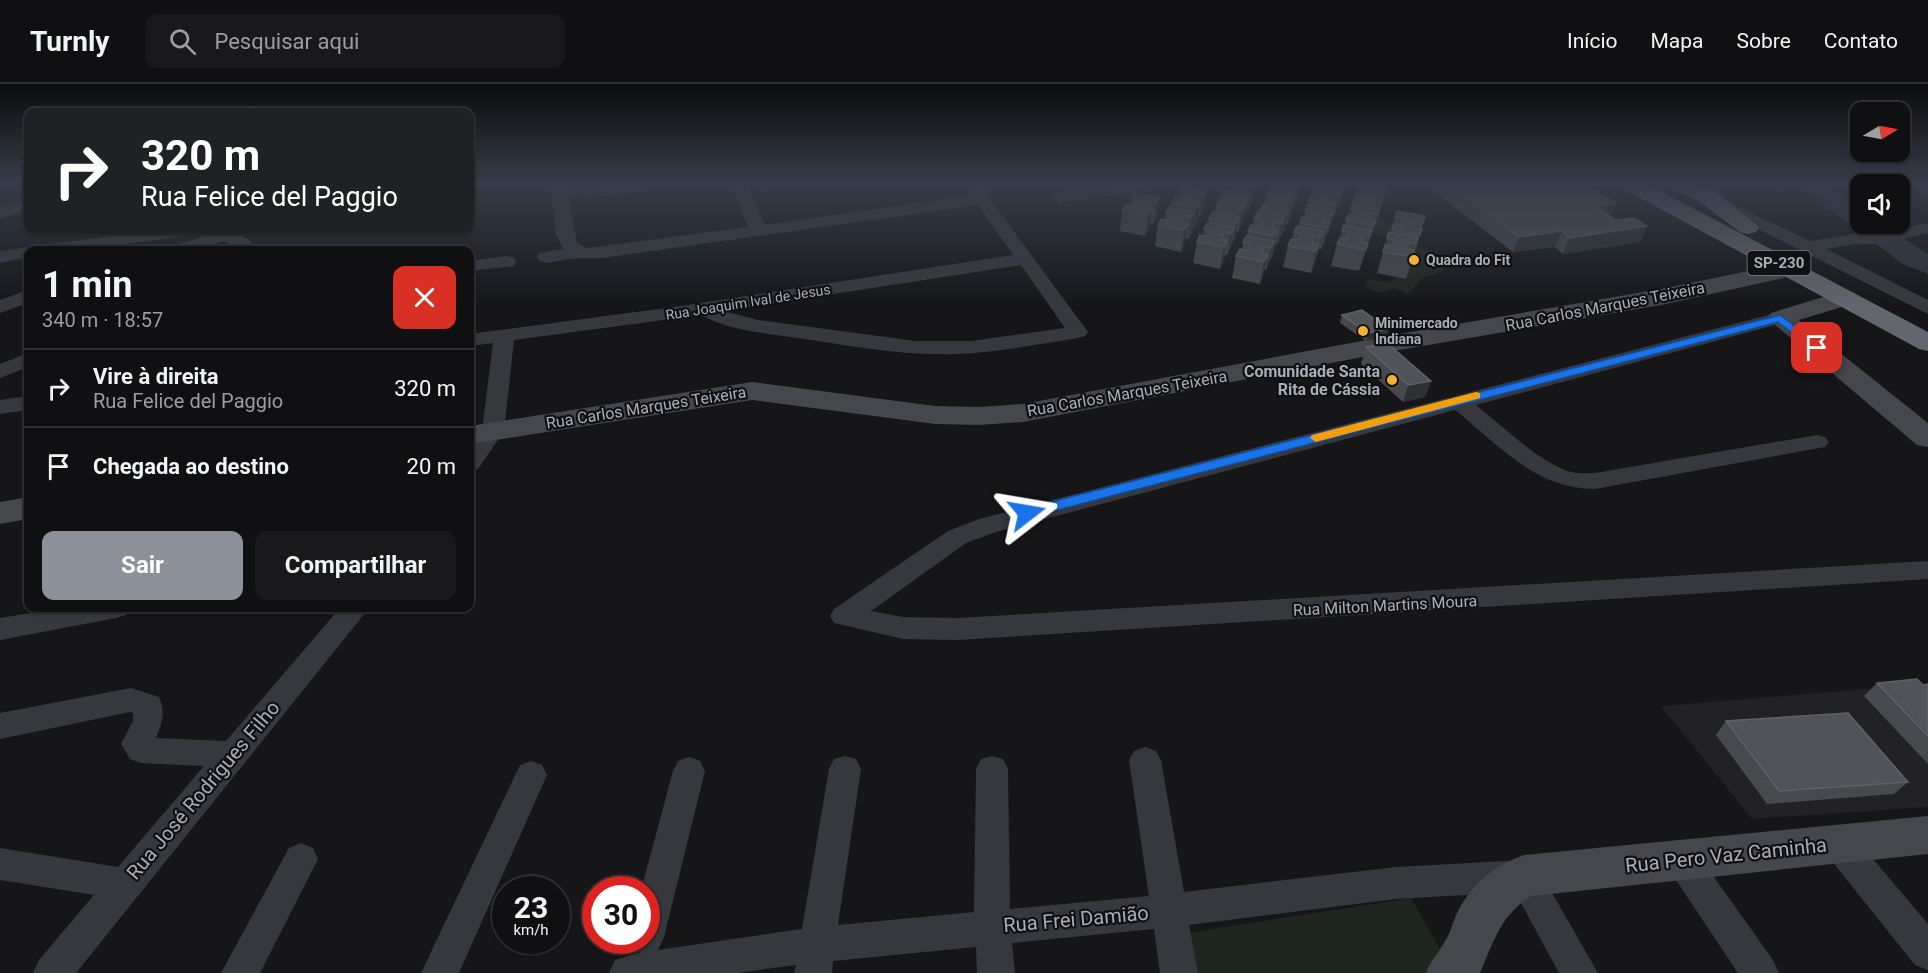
<!DOCTYPE html>
<html lang="pt">
<meta charset="utf-8">
<style>
body{margin:0;font-family:Roboto,sans-serif;background:#19191b;color:#f1f3f6;height:100vh;display:flex;flex-direction:column;font-size:22px;white-space:nowrap}
*{box-sizing:border-box;margin:0}
p{font-size:20px;color:#9c9d9f}
.icon{flex:none;width:33px;height:33px;fill:none;stroke:currentColor;stroke-width:2;stroke-linecap:round;stroke-linejoin:round}
.map{position:relative;flex:1;overflow:hidden}
.side{position:absolute;left:24px;top:162px;width:450px;height:366px;display:flex;flex-direction:column;background:#101012;border-radius:12px;box-shadow:0 2px 4px #0004,0 0 0 2px #303032}
.side>*{flex:none}
.top-card{position:absolute;left:24px;top:24px;width:450px;height:126px;border-radius:12px;box-shadow:0 2px 4px #0004,0 0 0 2px #303032;background:#202124;color:#fff;overflow:hidden}
.needle{width:39px;rotate:80deg}
.controls{position:absolute;left:1850px;top:18px;display:grid;gap:12px}
.controls a{display:grid;place-items:center;width:60px;height:60px;border-radius:12px;background:#101012;box-shadow:0 2px 4px #0004,0 0 0 2px #303032;font-size:30px}
.speed{position:absolute;left:492px;top:792px;display:flex;gap:12px;font-size:30px;font-weight:700;text-align:center}
.speed>*{display:grid;place-content:center;width:78px;height:78px;border-radius:50%;background:#101012;box-shadow:0 2px 4px #0004,0 0 0 2px #303032;line-height:1}
.speed small{font-size:15px;font-weight:400}
.speed .limit{border:9px solid #d22;background:#fff;color:#111}
.pin{position:absolute;display:grid;place-items:center;width:51px;height:51px;color:#fff;margin:-26px;border-radius:12px;box-shadow:0 3px 9px #0006}
.me{position:absolute;width:66px;margin:-33px;rotate:76deg;stroke-linejoin:round;filter:drop-shadow(0 0 4px #0008)}
.turn{display:flex;align-items:center;gap:21px;height:126px;padding:0 18px;font-size:27px}
.turn .icon{width:78px;height:78px;stroke-width:2.5}
.turn b{display:block;font-size:42px;line-height:51px}
.round{display:grid;place-items:center;flex:none;width:63px;height:63px;border-radius:12px;background:#19191b}
.head{display:flex;align-items:center;justify-content:space-between;height:102px;padding:0 18px}
h1{font-size:36px;font-weight:700;line-height:45px}
.primary-button{display:flex;gap:12px;margin-top:auto;padding:12px 18px}
.primary-button a{flex:1;height:69px;border-radius:12px;background:#8c9099;color:#fff;font-size:24px;font-weight:700;line-height:69px;text-align:center}
.primary-button a+a{background:#19191b;color:#f1f3f6}
ul{padding:0;list-style:none}
li{display:flex;align-items:center;gap:18px;height:78px;padding:0 18px;border-top:2px solid #303032}
li div{flex:1}
li b{display:block;font-size:22px}
li em{font-style:normal}
header{display:flex;align-items:center;gap:36px;box-sizing:border-box;height:84px;padding:0 30px;background:#101012;border-bottom:2px solid #303032}
header strong{font-size:28px}
nav{display:flex;gap:33px;margin-inline-start:auto;font-size:21px}
.search{width:420px;height:54px;background:#19191b;display:flex;align-items:center;gap:15px;box-sizing:border-box;padding:0 21px;border-radius:12px;color:#9c9d9f;font-size:22px}
.map>svg:first-child{display:block}
.built{fill:#222225}
.green{fill:#1e261f}
.lines{fill:none;stroke-linecap:round;stroke-linejoin:round}
.river{fill:#2c353c;fill-rule:evenodd}
.street{fill:#37383d;fill-rule:evenodd}
.secondary{fill:#45474d;fill-rule:evenodd}
.highway{fill:#63666e;fill-rule:evenodd}
.wall{fill:#47494d}
.shaded-wall{fill:#2f3033}
.building{fill:#525359;stroke:#5f6168;stroke-width:1.5}
.route{fill:#1a73e8;stroke:#114b97;stroke-width:1.5}
.slow{fill:#f59e0b}
.poi-dot{fill:#f2b134;stroke:#111113;stroke-width:2}
.labels{text-anchor:middle;stroke-width:4.5;stroke-linejoin:round;paint-order:stroke}
.far-poi-label{font-size:14px;font-weight:bold;fill:#a8adb8;stroke:#111113;text-anchor:start}
.far-street-label{font-size:14px;fill:#a8adb8;stroke:#111113}
.shield{fill:#111113;stroke:#7b7e86;stroke-width:1.5}
.shield-label{font-size:15px;font-weight:bold;fill:#a8adb8}
.street-label{font-size:16px;fill:#a8adb8;stroke:#111113}
.poi-label{font-size:16px;font-weight:bold;fill:#a8adb8;stroke:#111113;text-anchor:end}
.near-street-label{font-size:20px;fill:#a8adb8;stroke:#111113}
</style>
<header>
<strong>Turnly</strong>
<div class="search"><svg class="icon" aria-label="search" viewBox="0 0 24 24"><circle cx="10" cy="10" r="6"/><path d="M15 15l6 6"/></svg>Pesquisar aqui</div>
<nav><a>Início</a><a>Mapa</a><a>Sobre</a><a>Contato</a></nav>
</header>
<div class="map">
<svg width="1928" height="889" viewBox="0 0 1928 889">
<rect width="100%" height="100%" fill="#161618"/>
<path class="built" d="M1928,600V723L1752,735L1661,622Z"/>
<g class="green">
<path d="M1377,130L1419,163L1435,168L1444,181L1443,187L1421,195L1408,211L1395,204L1381,209L1366,204L1368,195L1388,199L1398,192L1393,154L1364,147Z"/>
<path d="M1411,814L1448,880L1439,889H1193L1187,849Z"/>
</g>
<g class="lines">
<path class="river" d="M1797,99H1826L1860,123V140H1882L1928,170V190L1903,180L1801,104Z"/>
<g class="street">
<path d="M550,99H566L568,106L629,99H675L667,104L569,116L577,159L587,164L748,143L731,99H747L765,141L972,111L969,99H985L990,115L1088,248L1085,252L1078,254C1038,260 997,269 956,270C903,272 850,262 798,254C765,249 730,247 701,231L514,256L504,347L478,385L470,387V364L482,347L493,259L470,262V250L681,222L1013,171L978,121L602,174H577L546,179L539,177L537,173L539,169L563,165L556,150ZM1021,181L1065,244L971,257H916L758,236L724,227Z"/>
<path d="M1132,99H1173L1165,104L1059,119L1051,114L1059,109Z"/>
<path d="M1838,99L1861,100L1860,112L1840,102Z"/>
<path d="M1916,99H1928V115L1922,114Z"/>
<path d="M1714,111L1810,157L1854,150H1878L1928,139V149L1878,160H1854L1826,165L1928,216V230L1708,120L1706,116L1708,112Z"/>
<path d="M28,116V126L0,135V124Z"/>
<path d="M157,146H221L234,148L250,156L254,166H236L235,163L224,157L195,166H168L171,162L203,153L194,151L79,166H28V173L0,179V167Z"/>
<path d="M507,172L514,174L516,178L514,182L470,187V177Z"/>
<path d="M28,206V219L0,229V216Z"/>
<path d="M1780,228L1787,230L1790,234L1787,238L1476,321C1504,343 1533,373 1567,387C1576,390 1586,389 1595,389L1817,351L1825,353L1829,358L1825,363L1595,405C1535,405 1499,361 1455,326L996,448L966,459L871,527L903,533L958,534L1928,477V495L958,556L903,555L834,539L830,532L834,525L948,447L979,435Z"/>
<path d="M28,269V283L0,294V280Z"/>
<path d="M28,312V326L0,330V316Z"/>
<path d="M62,524H130L126,531L116,534L0,556V534Z"/>
<path d="M340,524H369L76,889H33L39,876L94,811L0,796V764L118,783L204,682L141,679L130,675L121,660L133,637V629L130,628L0,655V629L131,604L159,613C166,628 162,639 156,654L226,657Z"/>
<path d="M1145,663L1156,667L1161,676L1184,808L1396,783L1524,776L1536,781L1598,889H1559L1515,808L1396,815L1189,841L1198,889H1160L1154,845L1012,859L1015,889H977L976,863L833,877L832,889H794L796,881L737,889H609L615,876L641,868L633,865L629,856H646V806H641L673,687L678,677L689,673L700,677L705,687L664,853L658,866L802,845L829,685L834,675L845,672L856,675L861,685L838,841L974,828L976,685L981,675L992,672L1003,675L1008,685L1010,825L1149,812L1129,676L1134,667Z"/>
<path d="M531,677L542,681L547,691L459,889H421L520,681Z"/>
<path d="M1839,745L1851,749L1928,840V886L1915,881L1827,771L1822,760L1827,749Z"/>
<path d="M301,759L313,764L318,775L260,889H221L289,764Z"/>
<path d="M1682,760L1694,765L1773,876L1779,889H1738L1670,787L1665,776L1670,765Z"/>
</g>
<g class="secondary">
<path d="M1792,178L1801,180L1804,185L1801,190L1661,221L1399,266L1023,338L979,341L935,340L752,316L470,360V342L752,298L935,322L979,323L1023,320L1399,250L1661,205Z"/>
<path d="M1846,206L1855,209L1859,214L1855,219L1799,236L1928,339V363L1917,361L1767,234L1771,229Z"/>
<path d="M28,413V435L0,440V418Z"/>
<path d="M1928,732V770L1531,812C1500,832 1494,857 1480,889H1426C1432,874 1438,870 1445,857C1451,848 1453,837 1458,827C1474,797 1493,783 1524,771Z"/>
</g>
<g class="highway">
<path d="M1619,99H1645L1928,248V267L1919,265L1622,104Z"/>
<path d="M1669,99H1695L1716,108L1759,143L1756,148L1748,150L1740,148L1700,118L1671,104Z"/>
</g>
</g>
<g class="wall">
<path d="M1274,99H1301L1298,113L1295,119H1294L1290,134L1287,140H1286L1284,146L1281,152H1280L1277,161H1275L1274,167L1266,186L1264,185L1263,192L1260,200L1232,194L1236,172L1242,166L1243,158L1247,152L1248,147L1253,141L1254,135L1264,120L1269,105Z"/>
<path d="M1318,99H1347L1339,123L1337,122L1334,131L1324,159L1321,165H1319L1311,189L1283,183L1288,162L1292,155L1294,148L1299,142L1300,139L1304,133L1305,127L1311,112H1312L1313,106Z"/>
<path d="M1360,99L1387,104L1359,187L1331,182L1337,160L1340,154L1344,141H1345L1349,131Z"/>
<path d="M1423,99H1578L1610,132L1616,136L1647,142L1640,158L1563,170L1555,163L1513,168Z"/>
<path d="M1255,101L1251,121L1248,127L1246,126L1241,142L1238,148H1236L1235,154L1231,161L1230,165L1227,171H1225L1223,178L1220,185L1193,179L1197,158L1203,151L1204,145L1209,138V135L1215,129L1216,122L1220,117L1221,113L1226,108L1227,102Z"/>
<path d="M1207,107L1203,128L1200,133H1198L1197,139L1192,145V149L1188,155L1185,154L1184,161L1181,168L1155,162L1158,141L1165,135L1166,129L1170,123L1171,120L1177,114L1178,108Z"/>
<path d="M1160,113L1157,134L1153,140L1150,139L1149,146L1145,152L1120,147L1122,126L1130,121L1131,114Z"/>
<path d="M1397,127L1425,132L1420,151L1406,195L1377,189L1389,148H1391Z"/>
<path d="M1342,231L1389,245L1386,254L1366,257L1340,239Z"/>
<path d="M1366,263L1431,297L1425,313L1403,318L1361,280Z"/>
<path d="M1877,599L1928,600V680L1864,612Z"/>
<path d="M1726,637L1908,698L1894,710L1767,720L1716,651Z"/>
</g>
<g class="shaded-wall">
<path d="M1300,99H1301L1298,113L1295,119Z"/>
<path d="M1255,101L1251,121L1248,127L1252,106Z"/>
<path d="M1297,104L1293,125L1287,140L1292,119Z"/>
<path d="M1342,105L1337,125L1334,131L1340,111Z"/>
<path d="M1207,107L1203,128L1200,133L1203,113Z"/>
<path d="M1249,112L1245,133L1238,148L1242,127Z"/>
<path d="M1160,113L1157,134L1153,140L1156,119Z"/>
<path d="M1337,116L1332,137L1330,143L1335,122Z"/>
<path d="M1150,118L1148,131L1152,125L1149,146L1145,152L1148,131L1145,124Z"/>
<path d="M1200,118L1197,139L1193,145L1196,124Z"/>
<path d="M1617,119L1610,133L1594,122Z"/>
<path d="M1289,125L1284,146L1281,152L1286,131Z"/>
<path d="M1334,126L1329,147L1326,153L1332,132Z"/>
<path d="M1195,128L1192,149L1188,155L1191,134Z"/>
<path d="M1239,133L1235,154L1232,161L1236,140Z"/>
<path d="M1284,133L1279,155L1277,161L1281,140Z"/>
<path d="M1329,138L1324,159L1321,165L1327,144Z"/>
<path d="M1188,140L1184,161L1181,168L1184,146Z"/>
<path d="M1647,142L1640,158L1563,170L1569,154Z"/>
<path d="M1234,143L1230,165L1227,171L1231,150Z"/>
<path d="M1278,146L1274,167L1271,174L1275,152Z"/>
<path d="M1324,147L1318,169L1316,175L1321,154Z"/>
<path d="M1562,147L1555,163L1513,168L1519,153Z"/>
<path d="M1227,156L1223,178L1220,185L1224,163Z"/>
<path d="M1274,157L1269,179L1266,186L1271,164Z"/>
<path d="M1319,160L1313,182L1311,189L1316,167Z"/>
<path d="M1268,171L1263,192L1260,200L1264,178Z"/>
<path d="M1389,245L1386,254L1366,257L1368,249Z"/>
<path d="M1431,297L1425,313L1403,318L1408,301Z"/>
</g>
<g class="building">
<path d="M1229,99H1244L1255,101L1252,106L1246,105L1243,111L1249,112L1246,118L1221,113L1224,107L1230,108L1233,103L1227,102Z"/>
<path d="M1272,99L1278,101L1279,99H1293L1291,103L1297,104L1295,110L1269,105Z"/>
<path d="M1324,99H1345L1344,102Z"/>
<path d="M1360,99L1387,104L1385,109L1378,108L1376,114L1383,115L1381,121L1354,116L1356,110L1363,112L1365,106L1358,105Z"/>
<path d="M1447,99H1578L1617,119L1594,122L1616,136L1634,134L1647,142L1569,154L1562,147L1519,153Z"/>
<path d="M1316,100L1342,105L1340,111L1333,109L1331,115L1337,116L1335,122L1308,117L1311,112L1318,113L1320,107L1313,106Z"/>
<path d="M1182,102L1207,107L1203,113L1197,111L1194,117L1200,118L1196,124L1171,120L1175,114L1181,115L1185,109L1178,108Z"/>
<path d="M1269,108L1294,113L1292,119L1285,118L1282,124L1289,125L1286,131L1260,126L1263,120L1269,121L1272,115L1266,114Z"/>
<path d="M1135,109L1160,113L1156,119L1150,118L1145,124L1152,125L1148,131L1122,126L1127,120L1133,121L1137,116L1131,114Z"/>
<path d="M1220,116L1245,121L1242,127L1236,126L1233,132L1239,133L1236,140L1209,135L1213,128L1220,130L1223,124L1216,122Z"/>
<path d="M1353,119L1380,124L1378,130L1371,129L1369,135L1376,136L1374,142L1346,137L1348,131L1355,132L1357,126L1351,125Z"/>
<path d="M1308,121L1334,126L1332,132L1325,131L1323,137L1329,138L1327,144L1300,139L1302,133L1309,134L1312,128L1305,127Z"/>
<path d="M1169,123L1195,128L1191,134L1185,132L1181,139L1188,140L1184,146L1158,141L1161,135L1168,136L1172,130L1166,129Z"/>
<path d="M1397,127L1425,132L1423,139L1416,137L1414,143L1422,145L1420,151L1392,146L1393,140L1400,141L1402,135L1395,133Z"/>
<path d="M1258,128L1284,133L1281,140L1275,138L1272,145L1278,146L1275,152L1248,147L1251,141L1258,142L1261,136L1254,135Z"/>
<path d="M1208,138L1234,143L1231,150L1224,148L1221,155L1227,156L1224,163L1197,158L1200,151L1207,152L1211,146L1204,145Z"/>
<path d="M1344,141L1372,146L1370,152L1363,151L1361,158L1368,159L1366,166L1337,160L1340,154L1346,155L1349,148L1342,147Z"/>
<path d="M1297,142L1324,147L1321,154L1314,152L1312,159L1319,160L1316,167L1288,162L1291,155L1298,156L1301,150L1294,148Z"/>
<path d="M1389,148L1418,153L1416,160L1409,158L1407,165L1414,166L1413,173L1383,168L1385,161L1393,162L1394,156L1387,154Z"/>
<path d="M1246,152L1274,157L1271,164L1264,163L1261,169L1268,171L1264,178L1236,172L1240,165L1246,167L1250,160L1243,158Z"/>
<path d="M1362,226L1389,245L1368,249L1342,231Z"/>
<path d="M1387,259L1431,297L1408,301L1366,263Z"/>
<path d="M1917,595L1923,601L1928,600V652L1877,599Z"/>
<path d="M1848,629L1908,698L1779,707L1726,637Z"/>
</g>
<linearGradient id="sky" x2="0" y2="1"><stop stop-color="#0c0c0d"/><stop offset="0.44" stop-color="#363c48"/><stop offset="1" stop-color="#363c48" stop-opacity="0"/></linearGradient>
<rect width="1928" height="223" fill="url(#sky)"/>
<path class="route" d="M1780,231L1821,262V266H1813L1778,238L1027,434L1020,429L1027,424Z"/>
<path class="slow" d="M1476,308L1480,309V314L1316,358L1310,354L1312,351Z"/>
<g class="poi-dot">
<circle cx="1414" cy="176" r="6"/>
<circle cx="1363" cy="247" r="6"/>
<circle cx="1392" cy="296" r="6"/>
</g>
<g class="labels">
<g class="far-poi-label">
<text x="1426" y="181">Quadra do Fit</text>
<text x="1375" y="244">Minimercado<tspan x="1375" dy="16">Indiana</tspan></text>
</g>
<g class="far-street-label">
<text transform="translate(748 218) rotate(-9)" y="5">Rua Joaquim Ival de Jesus</text>
</g>
<rect class="shield" x="1747.5" y="167" width="63" height="24" rx="4.5"/>
<g class="shield-label">
<text x="1779" y="184">SP-230</text>
</g>
<g class="street-label">
<text transform="translate(1605 222) rotate(-11)" y="6">Rua Carlos Marques Teixeira</text>
<text transform="translate(1127 309) rotate(-10)" y="6">Rua Carlos Marques Teixeira</text>
<text transform="translate(646 323) rotate(-9)" y="6">Rua Carlos Marques Teixeira</text>
<text transform="translate(1385 521) rotate(-3)" y="6">Rua Milton Martins Moura</text>
</g>
<g class="poi-label">
<text x="1380" y="293">Comunidade Santa<tspan x="1380" dy="18">Rita de Cássia</tspan></text>
</g>
<g class="near-street-label">
<text transform="translate(203 706) rotate(-50)" y="7">Rua José Rodrigues Filho</text>
<text transform="translate(1726 771) rotate(-6)" y="7">Rua Pero Vaz Caminha</text>
<text transform="translate(1076 835) rotate(-5)" y="7">Rua Frei Damião</text>
</g>
</g>
</svg>
<div class="controls">
<a><svg class="needle" viewBox="-14 -14 28 28"><path d="M0-13l5 13h-10z" fill="#e53935"/><path d="M0 13l5-13h-10z" fill="#9c9d9f"/></svg></a>
<a><svg class="icon" aria-label="sound" viewBox="0 0 24 24"><path d="M4 9h4l5-4v14l-5-4H4zM17 9q2 3 0 6"/></svg></a>
</div>
<div class="speed"><div>23<small>km/h</small></div><div class="limit">30</div></div>
<div class="pin" style="left:1817px;top:264px;background:#d93025"><svg class="icon" aria-label="arrive" viewBox="0 0 24 24"><path d="M6 21V4h12l-3 4 3 4H6"/></svg></div>
<svg class="me" style="left:1027px;top:429px" viewBox="-20 -20 40 40"><path d="M0-17L14 15 0 8-14 15z" fill="#1a73e8" stroke="#fff" stroke-width="4"/></svg>
<div class="top-card">
<div class="turn"><svg class="icon" aria-label="right" viewBox="0 0 24 24"><path d="M7 20v-9h11M14 6l5 5-5 5"/></svg><div><b>320 m</b>Rua Felice del Paggio</div></div>
</div>
<section class="side">
<div class="head"><div><h1>1 min</h1><p>340 m · 18:57</p></div><a class="round" style="background:#d93025;color:#fff"><svg class="icon" aria-label="close" viewBox="0 0 24 24"><path d="M6 6l12 12M18 6L6 18"/></svg></a></div>
<ul>
<li><svg class="icon" aria-label="right" viewBox="0 0 24 24"><path d="M7 20v-9h11M14 6l5 5-5 5"/></svg><div><b>Vire à direita</b><p>Rua Felice del Paggio</p></div><em>320 m</em></li>
<li><svg class="icon" aria-label="arrive" viewBox="0 0 24 24"><path d="M6 21V4h12l-3 4 3 4H6"/></svg><div><b>Chegada ao destino</b></div><em>20 m</em></li>
</ul>
<div class="primary-button"><a>Sair</a><a>Compartilhar</a></div>
</section>
</div>
